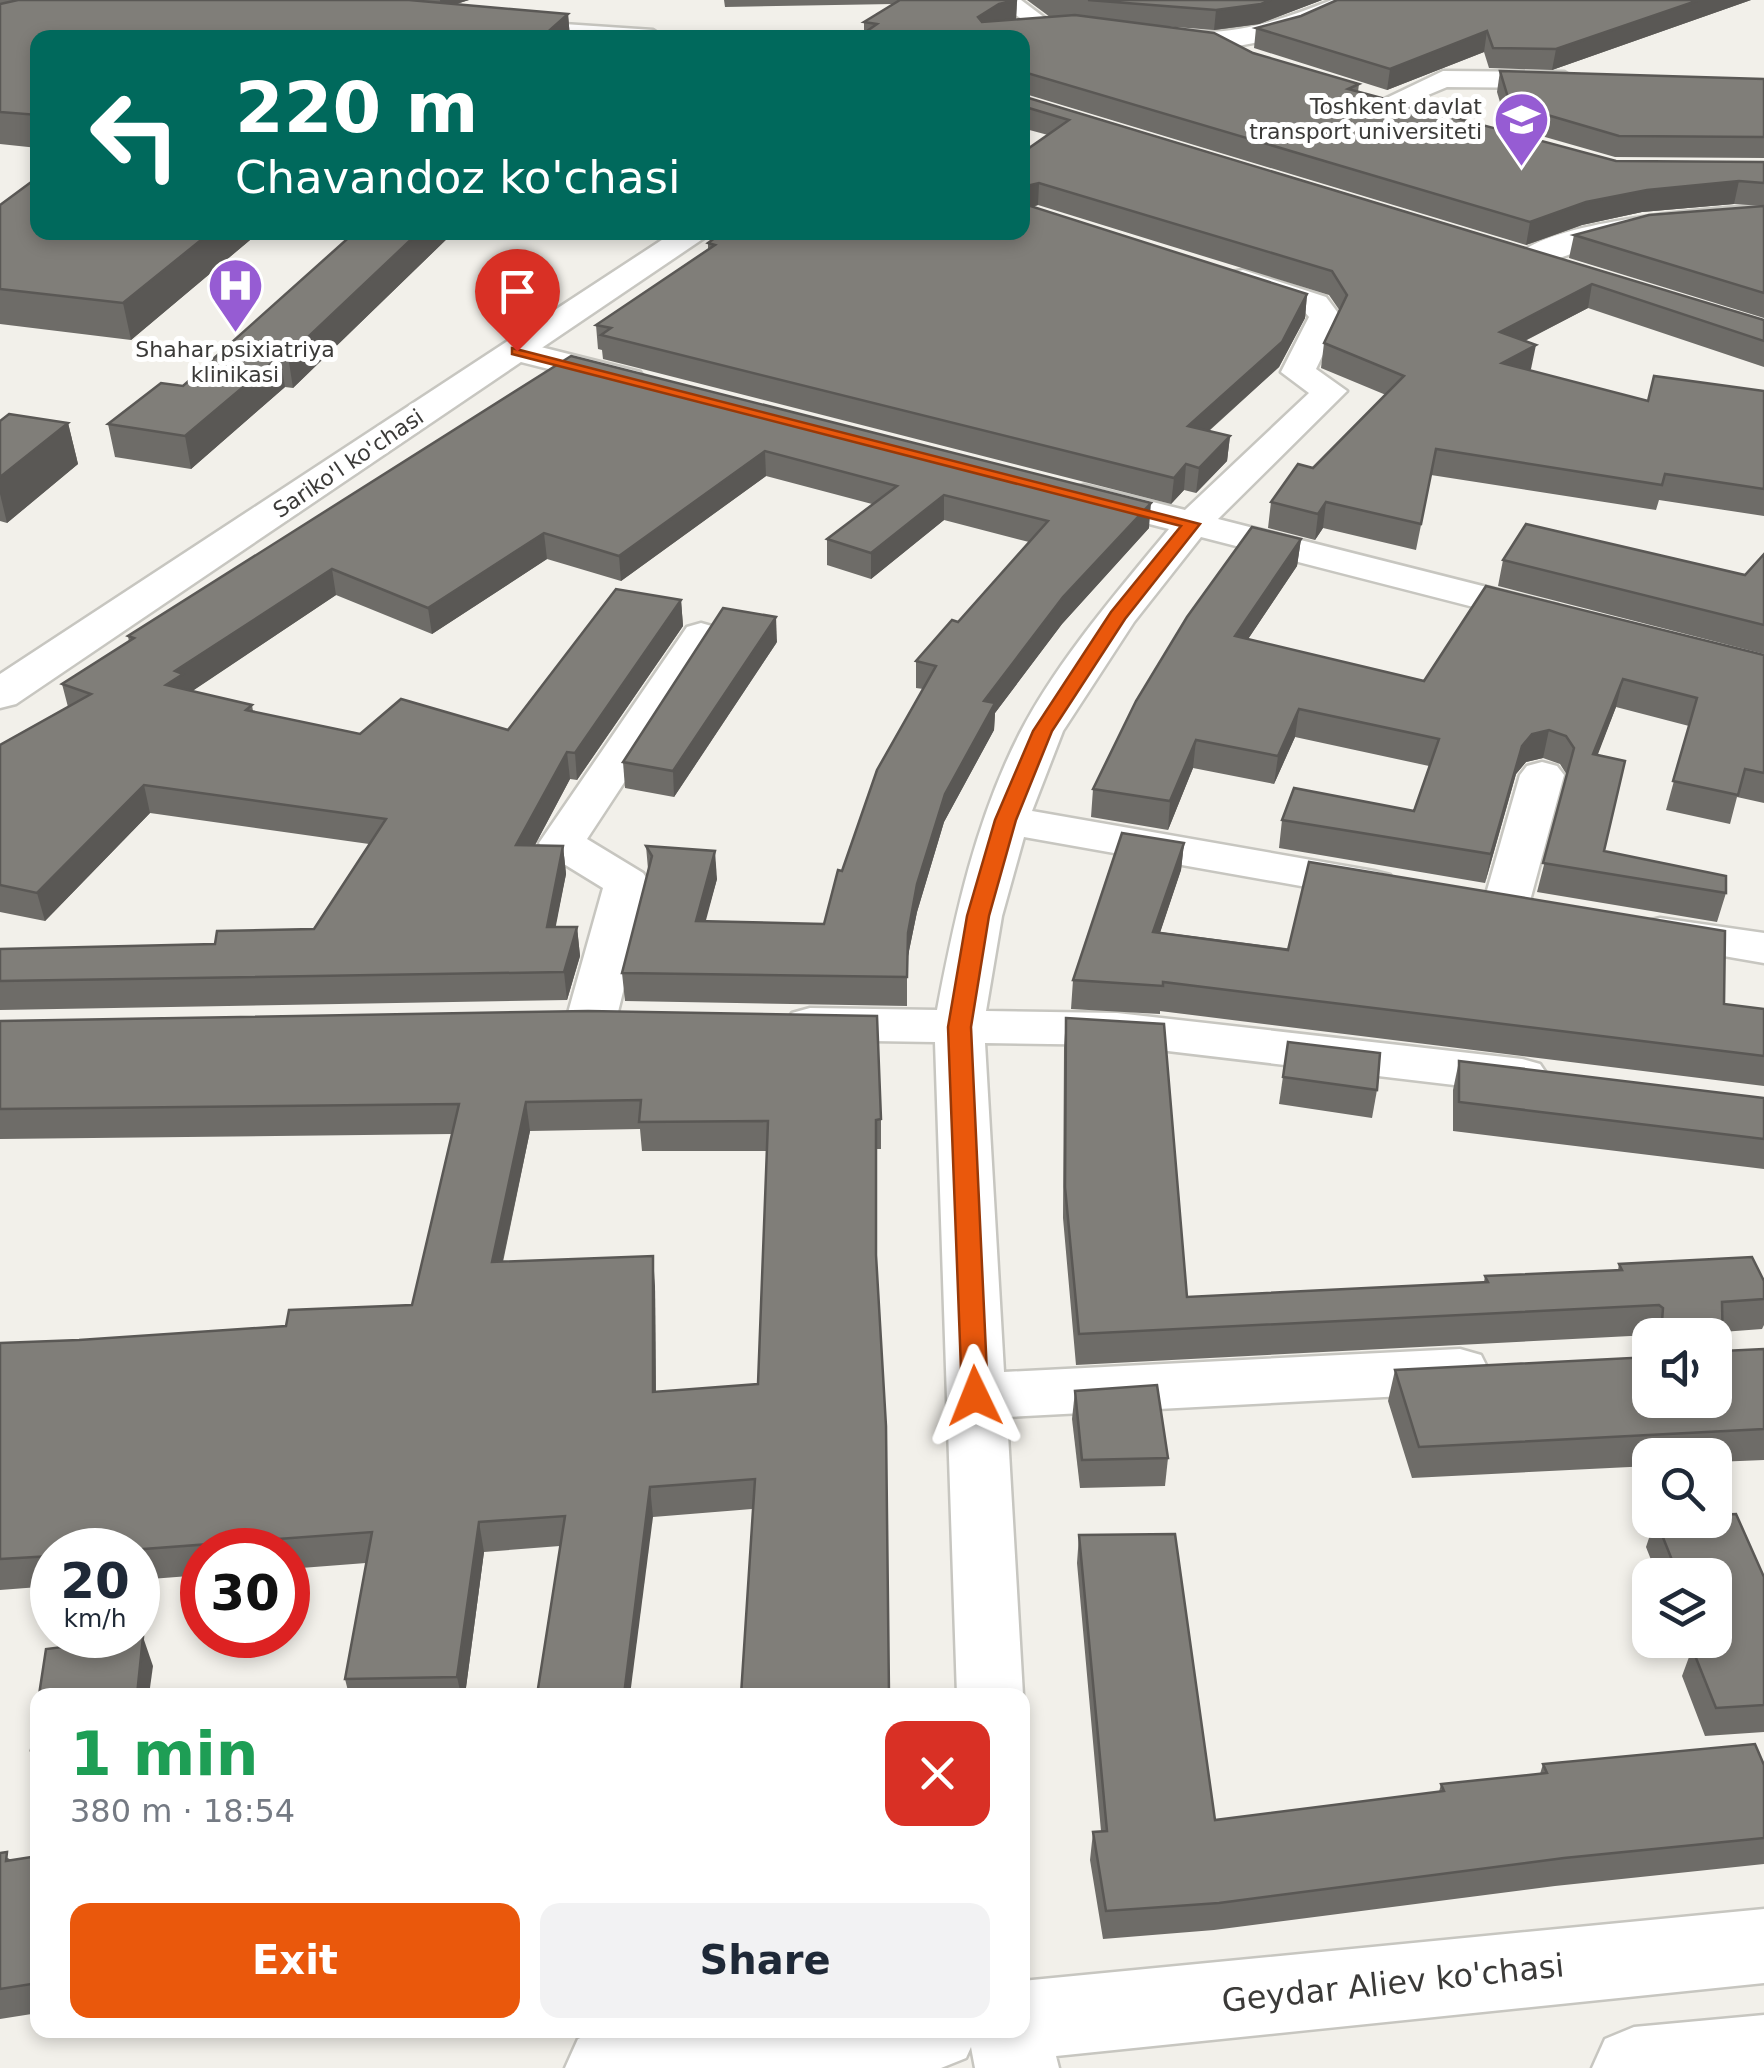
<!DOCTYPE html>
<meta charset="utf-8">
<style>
body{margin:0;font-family:"DejaVu Sans",sans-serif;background:#f2f2f3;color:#1f2937;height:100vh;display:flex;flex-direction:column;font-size:38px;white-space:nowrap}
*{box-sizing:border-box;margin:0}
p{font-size:32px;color:#747a83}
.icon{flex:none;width:55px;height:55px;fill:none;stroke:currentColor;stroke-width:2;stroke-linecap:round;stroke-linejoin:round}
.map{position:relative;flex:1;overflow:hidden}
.side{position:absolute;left:30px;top:1688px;width:1000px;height:350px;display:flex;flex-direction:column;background:#fff;border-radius:20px;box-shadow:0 5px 15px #0003}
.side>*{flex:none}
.top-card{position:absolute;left:30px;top:30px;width:1000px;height:210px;border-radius:20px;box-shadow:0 5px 15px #0003;background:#00695c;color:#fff;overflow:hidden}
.fabs{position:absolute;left:1632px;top:1318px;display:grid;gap:20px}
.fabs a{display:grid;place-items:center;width:100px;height:100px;border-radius:20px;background:#fff;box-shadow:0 5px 15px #0003;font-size:50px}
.speed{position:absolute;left:30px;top:1528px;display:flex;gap:20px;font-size:50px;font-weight:700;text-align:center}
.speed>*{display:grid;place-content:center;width:130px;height:130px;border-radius:50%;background:#fff;box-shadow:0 5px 15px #0003;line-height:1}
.speed small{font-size:25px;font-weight:400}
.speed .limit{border:15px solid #d22;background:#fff;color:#111}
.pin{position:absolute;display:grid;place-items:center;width:85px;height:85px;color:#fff;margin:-102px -42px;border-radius:50% 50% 50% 0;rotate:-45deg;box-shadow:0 0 10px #0007}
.pin .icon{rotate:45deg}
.me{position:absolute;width:110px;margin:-55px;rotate:358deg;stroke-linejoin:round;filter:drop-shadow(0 0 8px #0008)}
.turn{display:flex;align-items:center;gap:35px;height:210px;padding:0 40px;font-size:45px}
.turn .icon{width:130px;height:130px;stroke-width:2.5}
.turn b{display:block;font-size:70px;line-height:85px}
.round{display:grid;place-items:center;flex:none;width:105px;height:105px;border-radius:20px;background:#f2f2f3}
.overview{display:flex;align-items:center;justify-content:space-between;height:170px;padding:0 40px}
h1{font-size:60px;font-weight:700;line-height:75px;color:#1e9e55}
.button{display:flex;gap:20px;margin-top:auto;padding:20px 40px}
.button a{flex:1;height:115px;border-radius:20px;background:#ea580c;color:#fff;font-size:40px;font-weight:700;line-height:115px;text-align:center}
.button a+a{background:#f2f2f3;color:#1f2937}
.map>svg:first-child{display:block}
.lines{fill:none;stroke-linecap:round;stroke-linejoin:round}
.street-casing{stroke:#c7c6c0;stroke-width:5}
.secondary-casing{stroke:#c7c6c0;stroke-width:5}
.street{fill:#fff;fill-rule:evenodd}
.secondary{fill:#fff;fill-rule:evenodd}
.wall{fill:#6e6c68;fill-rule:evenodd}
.shaded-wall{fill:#5a5855}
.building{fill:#807e79;stroke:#5a5855;stroke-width:2.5;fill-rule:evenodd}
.route{fill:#ea580c;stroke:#983908;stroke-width:2.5}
.labels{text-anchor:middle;stroke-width:10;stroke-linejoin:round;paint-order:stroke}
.far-poi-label{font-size:22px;fill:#3b3a38;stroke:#fff;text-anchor:end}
.far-street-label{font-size:22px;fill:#3b3a38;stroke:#fff}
.near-street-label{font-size:32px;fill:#3b3a38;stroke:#fff}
</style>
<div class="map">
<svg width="1764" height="2068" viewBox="0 0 1764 2068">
<rect width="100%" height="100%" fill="#f2f0ea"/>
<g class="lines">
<defs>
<g id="street">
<path d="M992,0H1021L1053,24L1041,31Z"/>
<path d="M504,20L653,30L665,38H545L495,32L492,27L495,22Z"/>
<path d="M1443,71L1564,72L1577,80L1564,88L1447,87L1387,112L1374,104Z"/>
<path d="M1764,206V224L1612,240L1530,268L1515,259C1542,220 1716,208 1764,206Z"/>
<path d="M1243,270L1326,297L1341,317L1316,369L1347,391L1218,519L1558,605L1564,613L1558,621L1544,625L1201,537L1134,622L1063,731L1032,811L1374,871L1390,875L1397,885L1390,895L1374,899L1024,837L1002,916L986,1011L1117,1013L1522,1059L1540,1064L1548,1076L1540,1088L1522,1093L1117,1045L985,1043L1004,1372L1460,1349L1481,1355L1489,1371L1481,1387L1460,1393L1007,1417L1023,1695H957L935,1042L810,1040L792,1035L785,1024L792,1013L810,1008L937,1010C955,915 976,819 1020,733C1057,661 1118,591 1169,529L1071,504L1066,496L1071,488L1084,485L1185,510L1309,393L1281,372L1309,317L1304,311L1232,286L1227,279L1232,272Z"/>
<path d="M517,341L640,372L645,379L640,386L628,389L505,358L501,351L505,344Z"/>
<path d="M701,623L715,627L721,635L587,839L643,873L650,883L616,1020L609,1031L591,1036L573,1031L566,1020L603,888L546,853L539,843L687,627Z"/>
<path d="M1542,762L1557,766L1564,775L1528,908L1522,918L1505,922L1488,918L1482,908L1520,775L1527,766Z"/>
<path d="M1660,918L1764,933V963L1643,942L1636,932L1643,922Z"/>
</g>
<g id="secondary">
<path d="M1332,0H1369C1360,11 1341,15 1327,21C1271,42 1209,58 1149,43L1145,37C1157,22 1187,32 1204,32C1249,32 1291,16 1332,0Z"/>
<path d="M674,232H713L16,704L0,708V674Z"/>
<path d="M1764,1909V1983L1056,2056L1059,2068H975L971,2047L966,2058L941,2068H565L578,2039L600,2030H1022V1981Z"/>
<path d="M1764,2015V2068H1592L1605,2039L1634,2027Z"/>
</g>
</defs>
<use href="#street" class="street-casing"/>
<use href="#secondary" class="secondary-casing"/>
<use href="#street" class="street"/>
<use href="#secondary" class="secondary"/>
</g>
<g class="wall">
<path d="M0,0H469L456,4L568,14L570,38H38V148L0,144Z"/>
<path d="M724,0H1017L1016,19L1050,17L1027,0H1322L1259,24L1214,30L1162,26L1359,84L1358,92L1616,161L1764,162V318L1569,258L1574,235L1763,206L1734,204L1642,212L1582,225L1526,245L1022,93V38L864,33V22L893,4L725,7Z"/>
<path d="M1751,0L1552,70L1489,68L1484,52L1387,90L1254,48L1256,28L1301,16Z"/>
<path d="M1500,71L1764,79V158L1615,157L1507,126L1497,92Z"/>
<path d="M1022,96L1764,320V367L1588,308L1525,341L1531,369L1529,370L1648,401L1764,391V516L1659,500L1656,510L1431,475L1416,550L1323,528L1315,540L1268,528L1271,502L1313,468L1386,395L1321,368L1324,343L1340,311L1329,295L1038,205L1033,207L1307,294L1305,318L1279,367L1209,431L1230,436L1227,461L1196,493L1184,490L1171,504L603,359L602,350L598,349L596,325L708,249V243L1022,232L1048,135L1022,128Z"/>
<path d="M0,205L38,232H256V235L131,340L0,324Z"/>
<path d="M355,232H454L293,388L285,387L191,469L115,457L108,424L183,386Z"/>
<path d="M571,356L1149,528L1062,624L995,713L994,730L944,822L917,912L907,960V1006L625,1001L622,973L648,869L646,846L717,879L705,921L824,924L842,871L923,689L916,688V661L958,622L1029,542L944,520L871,579L827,565V539L872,504L766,476L621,581L547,559L432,634L336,595L192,691L252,705L253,711L360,734L508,730L681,600L683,626L577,780L570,779L535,845L563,846L566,874L555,927H577L580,956L567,1000L0,1010V949L215,944L314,929L369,844L150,813L45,921L0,912V745L68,707L62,684L129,642L128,636Z"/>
<path d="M0,421L68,423L78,464L7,523L0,521Z"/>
<path d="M1301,539L1297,566L1248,639L1424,681L1764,655V803L1737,797L1730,824L1666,810L1689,726L1616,707L1597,755L1604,851L1726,893L1717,922L1537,892L1567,775L1560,764L1543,758L1526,762L1516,774L1485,883L1279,848L1282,820L1414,811L1429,766L1295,737L1274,784L1193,768L1168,830L1091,817L1093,789Z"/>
<path d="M1764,554V654L1498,586L1503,560L1745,575Z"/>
<path d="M777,642L674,797L625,788L623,762Z"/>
<path d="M1184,843L1181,870L1160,932L1764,1009V1086L1160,1011V1014L1071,1009L1073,980Z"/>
<path d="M1066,1018L1187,1297L1484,1282L1485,1276L1618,1270L1619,1264L1764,1281V1325L1762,1329L1722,1332L1723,1351L1764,1349V1460L1715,1462V1455H1650V1466L1412,1478L1388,1401L1395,1370L1650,1400L1715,1335H1650L1076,1365L1063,1218L1064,1048Z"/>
<path d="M0,1021L881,1119V1149H876L752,1509L653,1517L560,1546L484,1552L465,1695H349L345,1679L366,1563L288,1569V1550H202V1575L138,1580V1550H52V1586L0,1590V1343L79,1340L286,1326L412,1305L452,1134L0,1139ZM640,1129L642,1151H767L758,1384L656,1392L655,1286L503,1262L530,1131Z"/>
<path d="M1288,1042L1377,1090L1372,1118L1279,1104Z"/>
<path d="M1459,1061L1764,1098V1169L1453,1131V1090Z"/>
<path d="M1075,1391L1168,1458L1165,1486L1080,1488L1072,1419Z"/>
<path d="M1655,1520H1715L1764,1577V1732L1705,1736L1682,1676L1689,1657L1682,1640H1715V1575H1657L1646,1547Z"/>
<path d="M1079,1535L1215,1820L1439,1792L1441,1784L1540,1774L1543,1764L1764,1765V1864L1555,1886L1214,1930L1103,1939L1090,1860L1093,1832L1101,1831L1077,1563Z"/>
<path d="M38,1708V1765L31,1750Z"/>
<path d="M0,1853L11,1860L38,1856V2013L0,2019Z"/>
</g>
<g class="shaded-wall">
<path d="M440,0H469L441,9Z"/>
<path d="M1017,0L1016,20L977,37L978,17L999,4Z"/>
<path d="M1271,0H1322L1259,24L1214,30L1216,10Z"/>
<path d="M1699,0H1751L1552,70L1556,49Z"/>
<path d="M568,14L570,38H541Z"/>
<path d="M1487,31L1484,52L1387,90L1390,69Z"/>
<path d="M1739,181L1734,204L1642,212L1582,225L1526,245L1530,222L1586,202L1647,190Z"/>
<path d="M1039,183L1038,205L1026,208L1022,213V191L1027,186Z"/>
<path d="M211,232H256V235L131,340L123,303Z"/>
<path d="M419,232H454L293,388L288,356Z"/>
<path d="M1592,284L1588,308L1495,356L1500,332Z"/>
<path d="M1307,294L1305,318L1279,367L1186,451L1188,426Z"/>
<path d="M1536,345L1531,369L1498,387L1502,363Z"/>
<path d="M280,356L285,387L191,469L185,436Z"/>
<path d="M68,423L78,464L7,523L0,494V477Z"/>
<path d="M1230,436L1227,461L1196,493L1199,468Z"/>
<path d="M765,451L766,476L621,581L619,556Z"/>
<path d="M1186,464L1184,490L1171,504L1174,478Z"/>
<path d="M944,495V520L871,579V553Z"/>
<path d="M1326,502L1323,528L1315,540L1318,514Z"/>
<path d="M1151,503L1149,528L1062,624L995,713L994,730L944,822L917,912L907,961L908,933L917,884L945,794L984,701L1063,597Z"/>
<path d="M544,533L547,559L432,634L428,608Z"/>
<path d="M1301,539L1297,566L1232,663L1235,636Z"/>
<path d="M332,569L336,595L188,694L166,685L175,671Z"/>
<path d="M681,600L683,626L577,780L575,753Z"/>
<path d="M776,617L777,642L674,797L673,771Z"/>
<path d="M1623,679L1616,707L1587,783L1593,754Z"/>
<path d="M1299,709L1295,737L1274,784L1278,756Z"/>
<path d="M1549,730L1543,758L1526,762L1516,774L1485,883L1491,854L1522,746L1532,734Z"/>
<path d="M1196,740L1193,768L1168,830L1170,801Z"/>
<path d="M567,752L570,779L520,873L516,845Z"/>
<path d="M144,785L150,813L45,921L37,893Z"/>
<path d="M1184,843L1181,870L1151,960L1153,932Z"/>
<path d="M563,846L566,874L550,956L547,927Z"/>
<path d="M715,851L717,879L698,950L696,921Z"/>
<path d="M577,927L580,956L567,1000L564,972Z"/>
<path d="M526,1102L530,1131L496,1292L492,1262Z"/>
<path d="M653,1256L655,1286L656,1422L653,1392Z"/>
<path d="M650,1487L653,1517L630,1695H624Z"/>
<path d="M479,1522L484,1552L465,1695H461L457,1677Z"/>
<path d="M143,1637L153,1666L149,1695H137Z"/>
</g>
<g class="building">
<path d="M18,0H409L568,14L541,38H396L370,35L368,38H38V115L0,112V4Z"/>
<path d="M900,0H1017L999,4L978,17L982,22L1075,15L1214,33L1253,53L1359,84L1348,89L1616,161L1764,162V183L1739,181L1647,190L1586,202L1530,222L1024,72L1022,73V38H857L877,24L864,22Z"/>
<path d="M1088,0H1271L1261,4L1216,10Z"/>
<path d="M1337,0H1699L1556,49L1493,48L1487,31L1390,69L1256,28L1301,16Z"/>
<path d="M1500,71L1764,79V137L1619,136L1510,104Z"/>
<path d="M1022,96L1764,320V341L1592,284L1500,332L1536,345L1502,363L1648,401L1654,376L1764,391V489L1665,474L1662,485L1436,449L1421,524L1326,502L1318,514L1271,502L1298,464L1313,468L1404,376L1324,343L1347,295L1332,271L1039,183L1027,186L1022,191V153L1069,120L1022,106Z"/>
<path d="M38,177V232H211L123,303L0,289V205Z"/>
<path d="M1022,200L1027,205L1307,294L1282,342L1188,426L1230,436L1199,468L1186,464L1174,478L601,335L611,328L596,325L715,245L708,243L723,232H1022Z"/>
<path d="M1764,206V293L1574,235L1649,215Z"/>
<path d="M355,232H419L288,356H280L185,436L108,424L161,383L183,386Z"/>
<path d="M571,356L1151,503L1063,597L984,701L995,703L945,794L917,884L908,933L907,977L622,973L652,856L646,846L715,851L696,921L824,924L838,870L842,871L877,770L936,666L916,661L952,620L958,622L1048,521L944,495L871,553L827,539L897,486L765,451L619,556L544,533L428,608L332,569L175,671L183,674L166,685L252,705L246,710L360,734L401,699L508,730L616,589L681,600L575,753L567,752L516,845L563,846L547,927H577L564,972L0,981V949L215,944L217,931L314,929L386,819L144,785L37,893L0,885V745L91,694L62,684L134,638L128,636Z"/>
<path d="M9,414L68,423L0,477V421Z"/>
<path d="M1526,524L1745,575L1764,554V625L1503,560Z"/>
<path d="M1252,527L1301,539L1235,636L1424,681L1486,586L1764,655V773L1745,769L1738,795L1673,781L1697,698L1623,679L1593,754L1625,761L1604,851L1726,876V893L1543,863L1574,748L1566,736L1549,730L1532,734L1522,746L1491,854L1282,820L1294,788L1414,811L1439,739L1299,709L1278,756L1196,740L1170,801L1093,789L1136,701L1187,617Z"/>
<path d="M723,608L776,617L673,771L623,762Z"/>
<path d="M1122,833L1184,843L1153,932L1288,950L1309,862L1725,931L1724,1004L1764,1009V1056L1163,982V986L1073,980Z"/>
<path d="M588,1011L877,1016L881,1119L876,1120V1255L886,1426L889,1695H741L755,1479L650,1487L624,1695H537L565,1516L479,1522L457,1677L345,1679L372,1532L130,1550H52V1556L0,1559V1343L79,1340L286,1326L289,1310L412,1305L459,1104L0,1109V1021ZM641,1100L639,1122L768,1121L758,1384L653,1392V1256L492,1262L526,1102Z"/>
<path d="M1066,1018L1164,1024L1187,1297L1488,1282L1485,1276L1622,1270L1619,1264L1752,1257L1764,1281V1299L1722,1302L1723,1351L1764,1349V1429L1419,1447L1395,1370L1650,1357V1400H1715V1335H1661L1663,1308L1659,1305L1079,1334L1065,1187Z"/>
<path d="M1288,1042L1380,1053L1377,1090L1283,1077Z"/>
<path d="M1459,1061L1764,1098V1139L1459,1102Z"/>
<path d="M1157,1385L1168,1458L1082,1460L1075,1391Z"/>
<path d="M1736,1514L1764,1577V1705L1716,1708L1692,1648L1706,1647L1703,1640H1715V1575H1678L1656,1520H1715V1515Z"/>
<path d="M1175,1534L1215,1820L1444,1791L1441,1784L1547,1773L1543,1764L1755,1744L1764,1765V1838L1564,1858L1219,1903L1106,1911L1093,1832L1107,1831L1079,1535Z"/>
<path d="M143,1637L137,1695H39L46,1649Z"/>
<path d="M38,1708V1749L31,1750Z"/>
<path d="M7,1852L6,1861L38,1856V1983L0,1989V1853Z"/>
</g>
<path class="route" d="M512,348L1200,524L1125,619L1052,731L1016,820L989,916L971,1027L988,1396L985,1403H965L962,1396L948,1027L967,916L995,820L1033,731L1111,612L1181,526L512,354Z"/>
<defs>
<symbol id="university-pin" viewBox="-11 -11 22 30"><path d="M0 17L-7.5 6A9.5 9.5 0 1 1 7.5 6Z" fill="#965cd3" stroke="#fff"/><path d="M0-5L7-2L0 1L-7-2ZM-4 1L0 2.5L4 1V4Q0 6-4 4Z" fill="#fff"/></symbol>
<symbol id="hospital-pin" viewBox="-11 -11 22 30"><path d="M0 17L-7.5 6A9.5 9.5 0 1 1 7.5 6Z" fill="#965cd3" stroke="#fff"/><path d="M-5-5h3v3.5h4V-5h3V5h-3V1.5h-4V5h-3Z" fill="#fff"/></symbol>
</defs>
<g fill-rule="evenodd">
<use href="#university-pin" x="1490" y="88" width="63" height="86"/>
<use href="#hospital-pin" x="204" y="254" width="63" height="86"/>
</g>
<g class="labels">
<g class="far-poi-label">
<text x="1482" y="114">Toshkent davlat<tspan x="1482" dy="25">transport universiteti</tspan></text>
<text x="235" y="357" text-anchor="middle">Shahar psixiatriya<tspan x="235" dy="25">klinikasi</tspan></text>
</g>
<g class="far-street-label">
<text transform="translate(348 463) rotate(-34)" y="8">Sariko'l ko'chasi</text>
</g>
<g class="near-street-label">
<text transform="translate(1393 1983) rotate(-6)" y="11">Geydar Aliev ko'chasi</text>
</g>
</g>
</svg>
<div class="fabs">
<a><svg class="icon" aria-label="sound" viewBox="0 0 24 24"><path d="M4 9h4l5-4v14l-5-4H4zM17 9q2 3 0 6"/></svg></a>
<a><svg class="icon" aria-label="search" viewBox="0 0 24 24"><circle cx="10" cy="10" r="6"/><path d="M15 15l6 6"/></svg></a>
<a><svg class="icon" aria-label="layers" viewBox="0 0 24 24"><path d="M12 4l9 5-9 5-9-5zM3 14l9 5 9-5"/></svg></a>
</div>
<div class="speed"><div>20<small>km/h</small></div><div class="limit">30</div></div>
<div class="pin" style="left:517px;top:351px;background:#d93025"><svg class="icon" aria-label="arrive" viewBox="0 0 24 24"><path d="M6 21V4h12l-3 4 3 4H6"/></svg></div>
<svg class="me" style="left:975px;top:1396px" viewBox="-20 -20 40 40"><path d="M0-17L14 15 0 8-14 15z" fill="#ea580c" stroke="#fff" stroke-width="4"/></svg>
<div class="top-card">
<div class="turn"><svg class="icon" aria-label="left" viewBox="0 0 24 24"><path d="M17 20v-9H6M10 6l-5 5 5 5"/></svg><div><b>220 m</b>Chavandoz ko'chasi</div></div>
</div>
<section class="side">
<div class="overview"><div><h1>1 min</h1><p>380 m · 18:54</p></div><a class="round" style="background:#d93025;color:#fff"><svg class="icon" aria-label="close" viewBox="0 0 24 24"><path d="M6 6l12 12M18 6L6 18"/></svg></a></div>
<div class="button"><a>Exit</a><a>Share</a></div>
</section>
</div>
